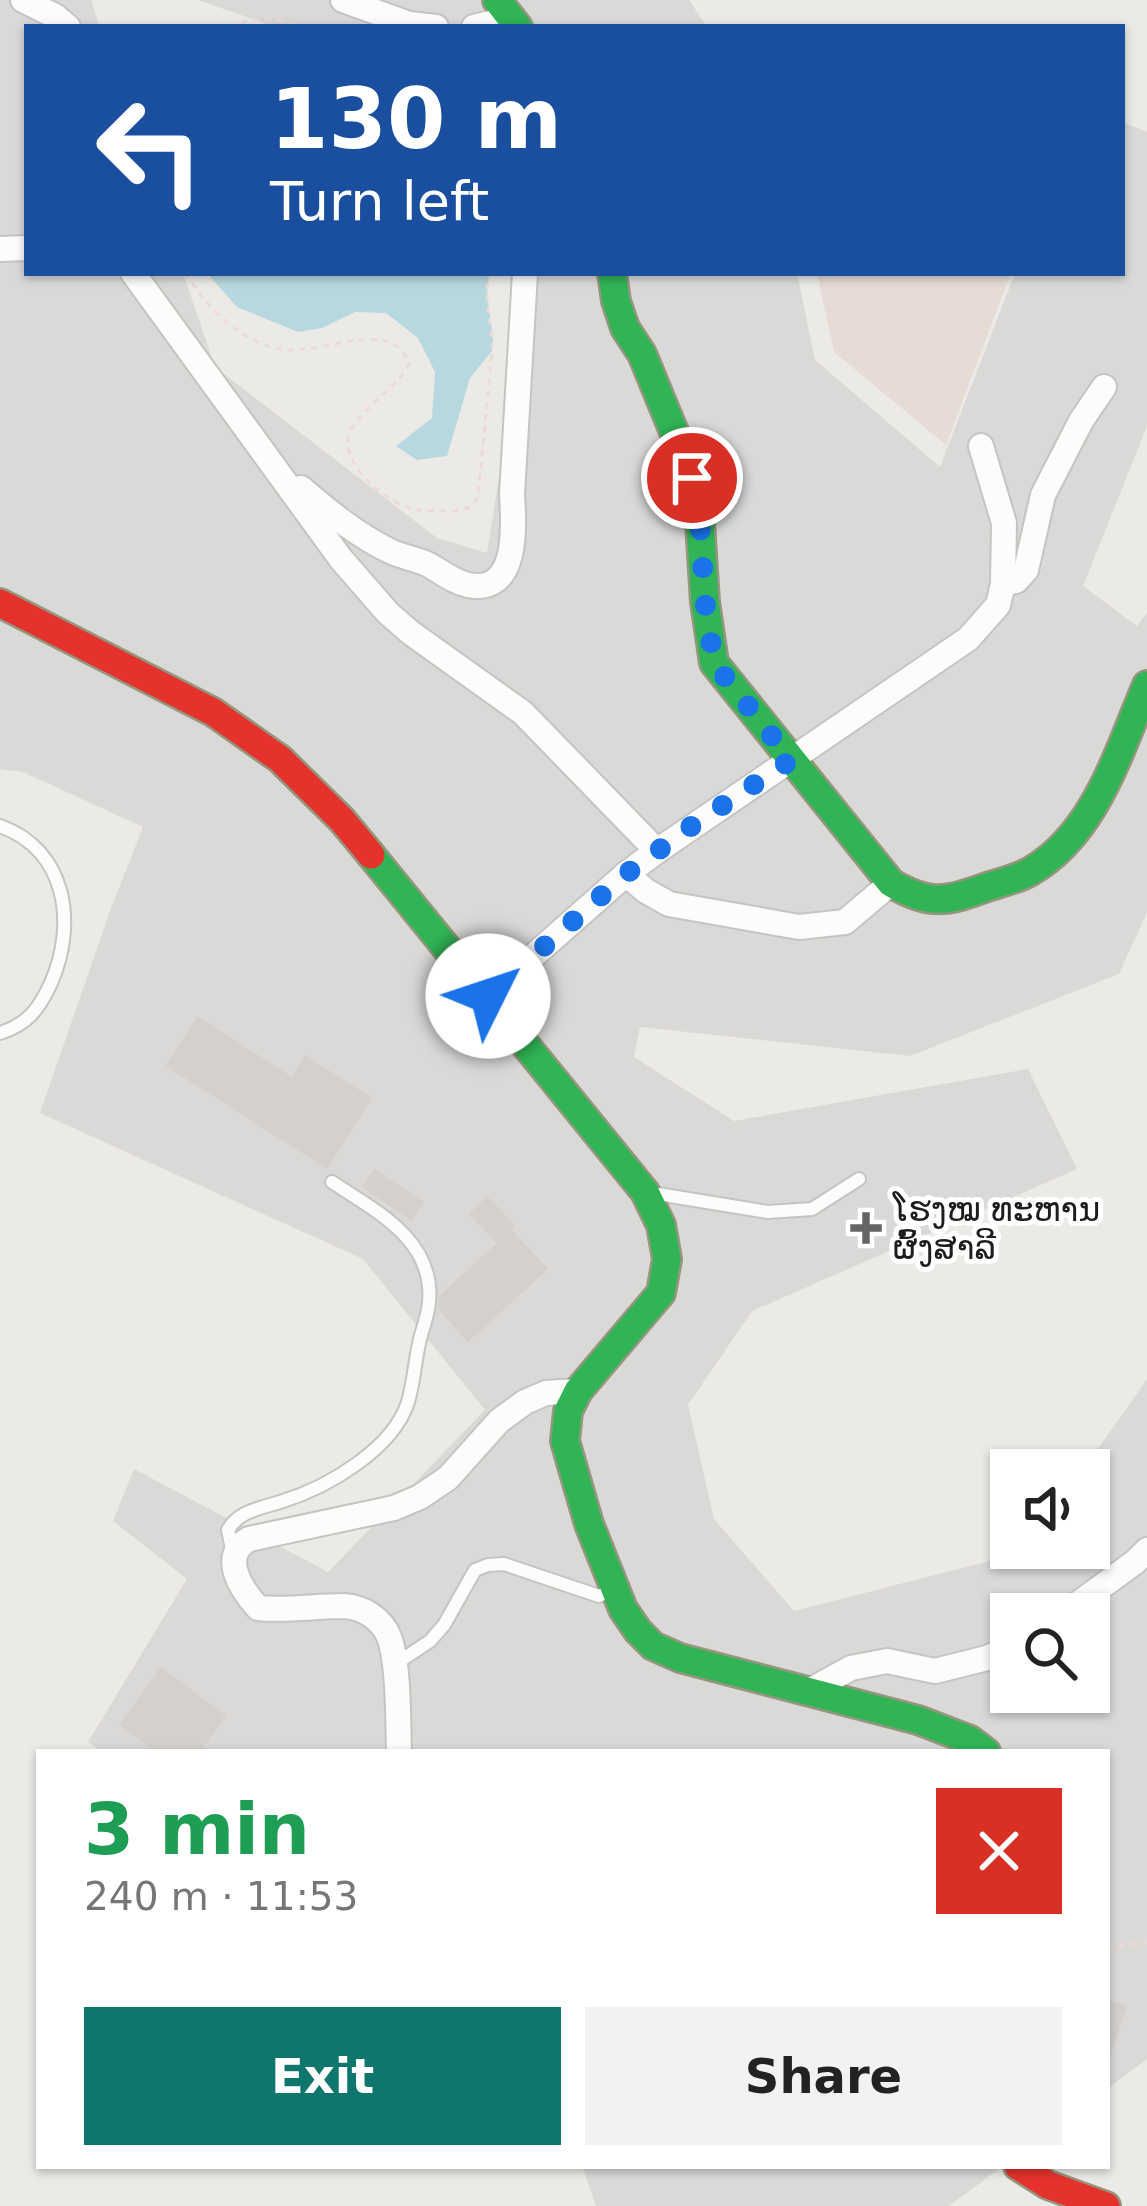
<!DOCTYPE html>
<meta charset="utf-8">
<style>
body{margin:0;font-family:"DejaVu Sans","Noto Sans Lao",sans-serif;background:#f2f2f2;color:#222;height:100vh;display:flex;flex-direction:column;font-size:45px;white-space:nowrap}
*{box-sizing:border-box;margin:0}
p{font-size:39px;color:#767676}
.icon{flex:none;width:66px;height:66px;fill:none;stroke:currentColor;stroke-width:2;stroke-linecap:round;stroke-linejoin:round}
.map{position:relative;flex:1;overflow:hidden}
.drawer{position:absolute;left:36px;top:1749px;width:1074px;height:420px;display:flex;flex-direction:column;background:#fff;border-radius:0px;box-shadow:0 3px 9px #0004}
.drawer>*{flex:none}
.guide{position:absolute;left:24px;top:24px;width:1101px;height:252px;border-radius:0px;box-shadow:0 3px 9px #0004;background:#1a4fa0;color:#fff;overflow:hidden}
.controls{position:absolute;left:990px;top:1449px;display:grid;gap:24px}
.controls a{display:grid;place-items:center;width:120px;height:120px;border-radius:0px;background:#fff;box-shadow:0 3px 9px #0004;font-size:60px}
.pin{position:absolute;display:grid;place-items:center;width:102px;height:102px;color:#fff;margin:-51px;border:6px solid #fff;border-radius:50%;box-shadow:0 3px 12px #0007}
.me{position:absolute;width:132px;margin:-66px;rotate:49deg;stroke-linejoin:round;filter:drop-shadow(0 0 9px #0008)}
.turn{display:flex;align-items:center;gap:42px;height:252px;padding:0 48px;font-size:54px}
.turn .icon{width:156px;height:156px;stroke-width:2.5}
.turn b{display:block;font-size:84px;line-height:102px}
.round{display:grid;place-items:center;flex:none;width:126px;height:126px;border-radius:0px;background:#f2f2f2}
.headline{display:flex;align-items:center;justify-content:space-between;height:204px;padding:0 48px}
h1{font-size:72px;font-weight:700;line-height:90px;color:#1e9e55}
.primary-button{display:flex;gap:24px;margin-top:auto;padding:24px 48px}
.primary-button a{flex:1;height:138px;border-radius:0px;background:#0f766e;color:#fff;font-size:48px;font-weight:700;line-height:138px;text-align:center}
.primary-button a+a{background:#f2f2f2;color:#222}
.map>svg:first-child{display:block}
.residential{fill:#dbd9d7;fill-rule:evenodd}
.military{fill:#e7dbd5}
.water{fill:#b8d8e0}
.building{fill:#d3d0cd}
.lines{fill:none;stroke-linecap:round;stroke-linejoin:round}
.lane-casing{stroke:#c4c4c2;stroke-width:16}
.street-casing{stroke:#c4c4c2;stroke-width:28}
.fast-casing{stroke:#94967d;stroke-width:32}
.jam-casing{stroke:#94967d;stroke-width:32}
.path{stroke:#ebdad8;stroke-width:3;stroke-dasharray:6 6;stroke-linecap:butt}
.lane{stroke:#fcfcfb;stroke-width:12}
.street{stroke:#fcfcfb;stroke-width:24}
.fast{stroke:#30b455;stroke-width:27}
.jam{stroke:#e5322d;stroke-width:27}
.route{stroke:#1a73e8;stroke-width:21;stroke-dasharray:0 37.8}
.poi-dot{fill:#656563;stroke:#fff;stroke-width:4.5}
.labels{text-anchor:middle;stroke-width:10;stroke-linejoin:round;paint-order:stroke}
.poi-label{font-size:33px;fill:#1d1d1d;stroke:#fff;text-anchor:start}
</style>
<div class="map">
<svg width="1147" height="2206" viewBox="0 0 1147 2206">
<rect width="100%" height="100%" fill="#eceae6"/>
<g class="residential">
<path d="M0,0H91L100,27H27V273H183L215,367L437,538L487,553L531,279L540,273H797L815,360L940,467L1015,273H1122V122L1147,132V426L1083,586L1137,626L1147,613V912L1119,974L910,1056L640,1027L634,1057L734,1121L1028,1069L1077,1169L752,1311L688,1405L714,1519L794,1611L1025,1552L1028,1548H1089V1470H1083L1147,1379V2059L1107,2089V1752H102L88,1742L187,1579L113,1521L134,1469L328,1572L485,1410L363,1259L40,1113L111,908L143,827L23,772L0,769ZM1011,1614H1089V1692H1011Z"/>
<path d="M198,0H689L707,27H275Z"/>
<path d="M582,2166H1003L949,2206H596Z"/>
</g>
<path class="military" d="M817,273H1011L946,445L834,352Z"/>
<path class="water" d="M207,273H489L487,296L493,336L492,351L470,378L447,456L417,460L396,446L432,418L435,372L418,338L386,313L355,312L322,328L298,332L237,307Z"/>
<g class="building">
<path d="M197,1016L292,1077L305,1055L372,1098L327,1169L166,1066Z"/>
<path d="M374,1169L424,1202L412,1221L362,1187Z"/>
<path d="M487,1196L515,1225L511,1229L548,1269L468,1342L439,1310V1296L497,1243L469,1214Z"/>
<path d="M161,1667L226,1716L200,1752H155L119,1725Z"/>
<path d="M1107,2000L1127,2006L1110,2057L1107,2056Z"/>
</g>
<g class="lines">
<defs>
<g id="lane">
<path d="M0,826C67,850 77,924 51,983C39,1009 28,1024 0,1033"/>
<path d="M658,1194L768,1212L812,1209L859,1179"/>
<path d="M233,1554L228,1530C239,1510 263,1508 283,1501C328,1487 393,1449 408,1402C414,1382 415,1359 420,1339C423,1327 428,1315 429,1303C435,1240 377,1212 332,1182"/>
<path d="M394,1665L430,1641L444,1625L475,1570L488,1565L504,1564L599,1596L608,1592"/>
</g>
<g id="street">
<path d="M23,0L55,16L68,27"/>
<path d="M343,0L409,24L436,27"/>
<path d="M474,27L511,18"/>
<path d="M0,249L27,248"/>
<path d="M133,273L341,559L388,613L411,633L523,713L657,851"/>
<path d="M301,488C329,512 358,536 392,552C403,557 416,559 427,564C441,571 453,582 468,585C519,595 514,526 512,494L525,273"/>
<path d="M1003,584L1016,581L1026,570L1043,495L1081,421L1104,387"/>
<path d="M626,874L646,891L669,904L799,927L845,922L891,883"/>
<path d="M488,996L626,874L657,851L968,639L998,605L1003,584L1004,523L981,446"/>
<path d="M1064,1614L1135,1562L1147,1550"/>
<path d="M809,1691L851,1668L887,1661L935,1671L987,1658L1011,1647"/>
<path d="M399,1752C398,1723 399,1663 389,1637C382,1619 363,1607 344,1606C315,1606 287,1611 258,1608C241,1589 219,1556 249,1539L394,1508L420,1497L448,1478L499,1421L525,1402L546,1393L578,1391"/>
</g>
<g id="fast">
<path d="M497,0L518,27"/>
<path d="M612,273L616,301L625,328L642,354L693,478L699,507L705,602L714,663L891,883C929,906 947,902 987,887C1002,882 1018,879 1031,871C1096,833 1119,750 1147,685"/>
<path d="M371,855L645,1192L661,1225L667,1259L661,1293L578,1391L568,1411L565,1441L589,1524L623,1609L638,1631L653,1646L680,1658L918,1720L970,1740L986,1752"/>
</g>
<g id="jam">
<path d="M0,603L213,712L280,759L342,820L371,855"/>
<path d="M1018,2166L1048,2185L1106,2206"/>
</g>
</defs>
<use href="#lane" class="lane-casing"/>
<use href="#street" class="street-casing"/>
<use href="#fast" class="fast-casing"/>
<use href="#jam" class="jam-casing"/>
<g class="path">
<path d="M230,27C254,15 276,18 300,27"/>
<path d="M186,273C205,306 240,342 280,349C320,357 392,314 409,364C396,394 338,418 349,452C358,479 391,505 419,510C428,511 439,510 448,511C462,511 472,510 478,496L492,351C493,325 483,299 489,273"/>
<path d="M1107,1948L1147,1942"/>
</g>
<use href="#lane" class="lane"/>
<use href="#street" class="street"/>
<use href="#fast" class="fast"/>
<use href="#jam" class="jam"/>
</g>
<g class="lines">
<path class="route" d="M488,996L626,874L693,825L791,760L714,663L705,602L699,507L692,478"/>
</g>
<path class="poi-dot" d="M860 1210h12v12h12v12h-12v12h-12v-12h-12v-12h12z"/>
<g class="labels">
<g class="poi-label">
<text x="893" y="1221">ໂຮງໝ ທະຫານ<tspan x="893" dy="38">ຜົ້ງສາລີ</tspan></text>
</g>
</g>
</svg>
<div class="controls">
<a><svg class="icon" aria-label="sound" viewBox="0 0 24 24"><path d="M4 9h4l5-4v14l-5-4H4zM17 9q2 3 0 6"/></svg></a>
<a><svg class="icon" aria-label="search" viewBox="0 0 24 24"><circle cx="10" cy="10" r="6"/><path d="M15 15l6 6"/></svg></a>
</div>
<div class="pin" style="left:692px;top:478px;background:#d93025"><svg class="icon" aria-label="arrive" viewBox="0 0 24 24"><path d="M6 21V4h12l-3 4 3 4H6"/></svg></div>
<svg class="me" style="left:488px;top:996px" viewBox="-20 -20 40 40"><circle r="19" fill="#fff"/><path d="M0-13L10 11 0 6-10 11z" fill="#1a73e8"/></svg>
<div class="guide">
<div class="turn"><svg class="icon" aria-label="left" viewBox="0 0 24 24"><path d="M17 20v-9H6M10 6l-5 5 5 5"/></svg><div><b>130 m</b>Turn left</div></div>
</div>
<section class="drawer">
<div class="headline"><div><h1>3 min</h1><p>240 m · 11:53</p></div><a class="round" style="background:#d93025;color:#fff"><svg class="icon" aria-label="close" viewBox="0 0 24 24"><path d="M6 6l12 12M18 6L6 18"/></svg></a></div>
<div class="primary-button"><a>Exit</a><a>Share</a></div>
</section>
</div>
